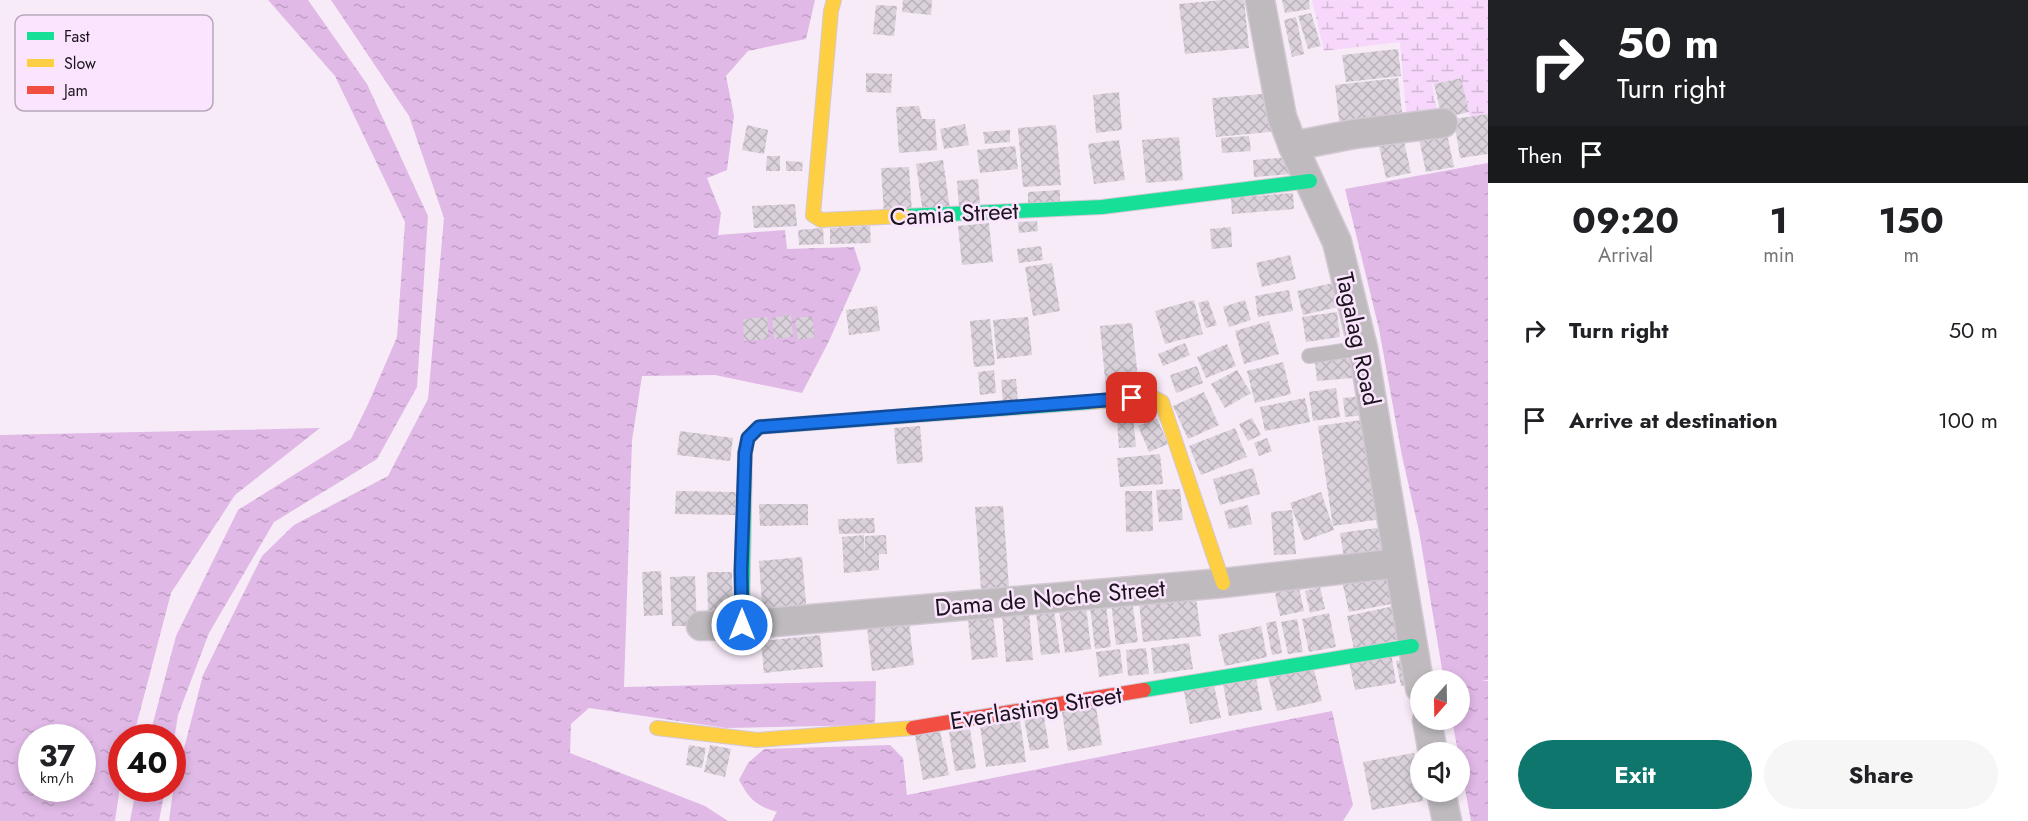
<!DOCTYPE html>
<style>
body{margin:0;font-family:Jost,sans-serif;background:#f6f6f6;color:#202124;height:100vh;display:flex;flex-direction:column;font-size:22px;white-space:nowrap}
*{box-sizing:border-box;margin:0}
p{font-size:20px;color:#757577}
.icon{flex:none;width:33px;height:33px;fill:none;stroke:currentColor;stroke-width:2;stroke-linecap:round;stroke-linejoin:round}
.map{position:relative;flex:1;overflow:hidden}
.sheet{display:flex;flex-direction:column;background:#fff;width:540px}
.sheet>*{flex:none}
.top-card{background:#202124;color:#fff;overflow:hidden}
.needle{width:39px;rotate:200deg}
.fabs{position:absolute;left:1410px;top:670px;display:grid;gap:12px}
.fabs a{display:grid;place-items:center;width:60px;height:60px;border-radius:50%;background:#fff;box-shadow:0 3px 9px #0003;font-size:30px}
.speed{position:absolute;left:18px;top:724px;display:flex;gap:12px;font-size:30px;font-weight:700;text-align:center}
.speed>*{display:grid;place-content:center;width:78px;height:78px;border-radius:50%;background:#fff;box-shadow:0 3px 9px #0003;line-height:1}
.speed small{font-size:15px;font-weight:400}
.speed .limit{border:9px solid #d22;background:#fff;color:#111}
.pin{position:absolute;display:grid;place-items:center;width:51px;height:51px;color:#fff;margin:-26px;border-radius:12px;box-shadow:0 3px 9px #0006}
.me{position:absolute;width:66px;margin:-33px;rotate:0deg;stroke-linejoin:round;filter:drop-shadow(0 0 4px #0008)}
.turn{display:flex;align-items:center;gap:21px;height:126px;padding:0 30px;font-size:27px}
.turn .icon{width:78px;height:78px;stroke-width:2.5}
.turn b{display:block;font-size:42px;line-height:51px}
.then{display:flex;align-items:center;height:57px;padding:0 30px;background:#0003;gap:12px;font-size:22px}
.eta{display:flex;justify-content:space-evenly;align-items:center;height:102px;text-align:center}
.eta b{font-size:36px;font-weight:700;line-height:42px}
.cta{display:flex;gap:12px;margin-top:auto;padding:12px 30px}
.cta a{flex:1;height:69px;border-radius:36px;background:#0f766e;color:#fff;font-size:24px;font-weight:700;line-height:69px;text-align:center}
.cta a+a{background:#f6f6f6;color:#202124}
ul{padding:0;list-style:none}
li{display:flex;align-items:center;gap:18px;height:90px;padding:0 30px}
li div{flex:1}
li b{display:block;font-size:22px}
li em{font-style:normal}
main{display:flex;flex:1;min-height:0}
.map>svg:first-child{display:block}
.wetland{fill:url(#wetland-marsh)}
.water{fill:url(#water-ripples);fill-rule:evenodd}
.building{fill:url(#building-cross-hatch)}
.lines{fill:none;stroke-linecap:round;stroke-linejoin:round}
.lane-casing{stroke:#d3c9d4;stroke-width:16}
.street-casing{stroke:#d3c9d4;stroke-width:31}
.fast-casing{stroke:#d3c9d4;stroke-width:16}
.slow-casing{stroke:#d3c9d4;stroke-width:16}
.jam-casing{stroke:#d3c9d4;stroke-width:16}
.lane{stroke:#bebabe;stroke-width:14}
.street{stroke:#bebabe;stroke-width:28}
.fast{stroke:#16e098;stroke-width:14}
.slow{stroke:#ffcf43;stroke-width:14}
.jam{stroke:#f24e42;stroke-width:14}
.route-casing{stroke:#114b97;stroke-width:15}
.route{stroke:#1a73e8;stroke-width:10}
.labels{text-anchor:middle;stroke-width:5;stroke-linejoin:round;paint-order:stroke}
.street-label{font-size:24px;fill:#1c141d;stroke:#fbe5fe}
.key{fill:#fbe5fe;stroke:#b8a6ba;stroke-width:1.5}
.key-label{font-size:16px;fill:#1c141d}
</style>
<main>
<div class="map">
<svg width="1488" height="821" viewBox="0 0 1488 821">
<defs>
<pattern id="wetland-marsh" width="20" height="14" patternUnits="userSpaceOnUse" patternTransform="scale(1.5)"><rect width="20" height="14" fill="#f7d7fb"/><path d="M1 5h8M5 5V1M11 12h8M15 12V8" fill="none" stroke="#d3b8d7"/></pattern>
<pattern id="water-ripples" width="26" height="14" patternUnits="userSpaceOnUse" patternTransform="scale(1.5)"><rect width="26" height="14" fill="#e0b9e6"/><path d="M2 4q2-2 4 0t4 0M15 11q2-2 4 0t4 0" fill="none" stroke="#c09ec5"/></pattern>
<pattern id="building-cross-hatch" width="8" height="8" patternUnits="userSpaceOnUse" patternTransform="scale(1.5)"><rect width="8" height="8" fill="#dad1db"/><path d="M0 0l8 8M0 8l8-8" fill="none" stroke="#bab3bc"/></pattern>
</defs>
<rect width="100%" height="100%" fill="#f7ebf8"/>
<path class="wetland" d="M1312,0H1488V114L1470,117L1461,78L1432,84L1438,117L1407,123L1400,42L1324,51Z"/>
<g class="water">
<path d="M268,0H308L367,84L428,216L417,387L377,459L274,522L209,633L178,715L173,747L172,738H149L176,636L238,510L351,439L369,402L397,337L405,222L335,76Z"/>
<path d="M331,0H815L806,39L748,51L726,76L734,116L727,170L707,178L721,213L718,235L785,230L787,249L854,247L861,269L829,341L802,393L715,375L642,376L632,440L624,687L876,681L875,725L726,728L589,708L571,724L570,753L705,806L728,821H169L173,791L203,675L262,556L294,525L388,476L428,399L444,218L409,116Z"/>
<path d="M1488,163V680L1481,681H1488V821H1471L1452,720H1460V681H1444L1419,531L1402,456L1379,329L1345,189Z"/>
<path d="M320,428L235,495L171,593L133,738H122L121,780L115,821H0V435ZM32,738H82V789H32Z"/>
<path d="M1332,711L1353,805L1343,821H772L777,812C755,805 750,800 739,780L748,763L764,749L890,745L903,758L907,795Z"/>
<path d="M136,789H165L159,821H130Z"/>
</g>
<g class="building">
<path d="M903,0H932L931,15L902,12Z"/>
<path d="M1222,0H1244L1249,48L1185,54L1179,4Z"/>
<path d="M1282,0H1309L1310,9L1285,13Z"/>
<path d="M876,5L897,6L894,36L873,34Z"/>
<path d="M1311,13L1321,46L1308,49L1298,16Z"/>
<path d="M1296,17L1304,54L1292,57L1284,20Z"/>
<path d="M1398,49L1401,76L1346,82L1342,55Z"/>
<path d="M866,73L892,74L891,93L866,92Z"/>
<path d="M1398,78L1403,121L1340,128L1335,85Z"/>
<path d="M1461,78L1469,112L1442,118L1434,84Z"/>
<path d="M1119,92L1122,130L1096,133L1093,95Z"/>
<path d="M1276,93L1279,131L1216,137L1212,98Z"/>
<path d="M919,106L922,119H935L937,150L899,153L896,107Z"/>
<path d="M1488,114V154L1460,158L1454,119Z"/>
<path d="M965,124L969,145L944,149L940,129Z"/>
<path d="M747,125L768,130L764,154L742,150Z"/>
<path d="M1056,125L1061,185L1023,187L1018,128Z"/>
<path d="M1446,129L1454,167L1426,172L1418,134Z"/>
<path d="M1010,130V142L985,144L983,132Z"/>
<path d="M1402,132L1411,173L1386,178L1377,137Z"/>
<path d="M1249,136L1251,151L1222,153L1221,138Z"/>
<path d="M1179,137L1183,180L1146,183L1142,140Z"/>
<path d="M1119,140L1125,180L1094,184L1088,144Z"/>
<path d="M1015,146L1018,169L980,173L977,150Z"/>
<path d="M767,156H780V171H766Z"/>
<path d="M1291,157L1293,174L1254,177L1253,160Z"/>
<path d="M943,160L950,209L923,213L916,164Z"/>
<path d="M786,161L803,162L802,171H786Z"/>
<path d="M909,167L912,213L884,215L881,168Z"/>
<path d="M978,179L980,205L959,207L957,181Z"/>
<path d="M1060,190V203L1028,204V192Z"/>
<path d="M1293,193L1294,209L1232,214L1231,198Z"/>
<path d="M795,204L797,226L754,228L752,206Z"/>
<path d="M1037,221L1038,231L1019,233L1018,222Z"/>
<path d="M989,223L993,262L962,265L958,226Z"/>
<path d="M870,226L871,243L830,244V228Z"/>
<path d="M1231,227L1232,247L1212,249L1210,229Z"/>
<path d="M823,228L824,244L799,245L798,230Z"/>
<path d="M1041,246L1043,260L1019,263L1017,249Z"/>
<path d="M1290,255L1296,279L1262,287L1256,263Z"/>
<path d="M1052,263L1060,311L1033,316L1025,267Z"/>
<path d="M1333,283L1338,307L1303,315L1297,291Z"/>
<path d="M1289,290L1293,311L1258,317L1255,296Z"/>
<path d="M1194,300L1203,334L1165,344L1155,311Z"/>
<path d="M1208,300L1217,325L1206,328L1198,303Z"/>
<path d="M1245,300L1251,320L1229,327L1223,307Z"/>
<path d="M877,306L880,331L849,335L846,310Z"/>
<path d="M1337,312L1340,337L1306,342L1302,317Z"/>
<path d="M791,315L793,337L774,339L772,318Z"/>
<path d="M812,316L815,337L798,340L795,318Z"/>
<path d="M767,317L769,339L744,341L743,319Z"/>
<path d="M1028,317L1032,355L997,359L993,320Z"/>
<path d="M990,319L995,365L974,367L970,321Z"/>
<path d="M1269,321L1279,354L1244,364L1235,331Z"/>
<path d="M1132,323L1139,387L1106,390L1100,326Z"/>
<path d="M1185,343L1190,355L1163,366L1158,354Z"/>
<path d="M1227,344L1236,366L1206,378L1197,357Z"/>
<path d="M1352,358L1353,378L1317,381L1315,361Z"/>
<path d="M1283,362L1291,394L1255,403L1247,371Z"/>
<path d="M1197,366L1203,383L1176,393L1170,375Z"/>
<path d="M994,370L996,393L980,395L978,372Z"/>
<path d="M1237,370L1251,393L1225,408L1211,384Z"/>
<path d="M1016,379L1018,402L1003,403L1001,380Z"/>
<path d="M1336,388L1340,417L1313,421L1309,392Z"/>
<path d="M1204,392L1219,425L1188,439L1173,406Z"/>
<path d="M1364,396L1366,415L1345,417L1343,398Z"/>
<path d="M1305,398L1310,422L1265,431L1260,407Z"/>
<path d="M1132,407L1136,447L1119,448L1116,408Z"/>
<path d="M1157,418L1168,444L1149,452L1138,426Z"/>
<path d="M1252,418L1261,435L1248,441L1239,424Z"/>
<path d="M1368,419L1382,519L1333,526L1318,426Z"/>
<path d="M920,426L923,462L897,464L894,428Z"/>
<path d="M1235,428L1247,457L1201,475L1189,446Z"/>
<path d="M680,431L733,438L730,461L677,455Z"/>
<path d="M1267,438L1272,451L1259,456L1254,443Z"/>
<path d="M1160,454L1163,484L1120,487L1117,458Z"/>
<path d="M1253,468L1260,494L1220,505L1213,479Z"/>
<path d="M1180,489L1183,520L1159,522L1156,490Z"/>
<path d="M676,491L736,492L735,515L675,514Z"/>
<path d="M1125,491H1152L1153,531L1126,532Z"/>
<path d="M1321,492L1334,530L1304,541L1290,503Z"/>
<path d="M759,504H808V525L760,526Z"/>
<path d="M1248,505L1252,524L1229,529L1224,511Z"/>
<path d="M1003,506L1009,587L981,589L975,507Z"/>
<path d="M1292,510L1296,554L1274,555L1271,512Z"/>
<path d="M874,518L875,533L839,534L838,519Z"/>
<path d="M1383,527L1387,552L1344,558L1340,533Z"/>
<path d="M864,535L865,557V536L886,535L887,554H879V570L844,573L842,537Z"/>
<path d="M802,557L807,614L763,617L759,561Z"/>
<path d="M661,571L663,615L644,616L642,572Z"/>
<path d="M1389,571L1396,603L1349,612L1342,581Z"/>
<path d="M707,572H732L733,617H708Z"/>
<path d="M695,576L697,626H672L670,577Z"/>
<path d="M1320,587L1325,609L1310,613L1305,591Z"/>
<path d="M1299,588L1304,611L1280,616L1275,593Z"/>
<path d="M1196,597L1201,636L1143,642L1139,602Z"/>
<path d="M1132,600L1138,642L1116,645L1111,602Z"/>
<path d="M1106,605L1111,647L1095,649L1090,607Z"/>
<path d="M1399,605L1406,638L1354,649L1347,616Z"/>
<path d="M1086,606L1091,649L1065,653L1059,609Z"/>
<path d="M1054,610L1060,653L1041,655L1036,612Z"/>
<path d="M1029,612L1033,660L1006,662L1002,615Z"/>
<path d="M1329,613L1336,647L1309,652L1302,619Z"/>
<path d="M993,617L998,657L972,660L968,620Z"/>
<path d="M1297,619L1303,652L1288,654L1281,622Z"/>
<path d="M1276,621L1282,653L1272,655L1266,623Z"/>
<path d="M909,622L914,665L872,671L867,627Z"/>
<path d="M1261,626L1267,657L1225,666L1218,635Z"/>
<path d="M820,635L823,667L764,673L761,641Z"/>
<path d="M1189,643L1193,669L1154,674L1151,648Z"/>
<path d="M1146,648L1149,674L1128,676L1126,650Z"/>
<path d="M1120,649L1123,673L1099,677L1096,652Z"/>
<path d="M1391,653L1396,683L1355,690L1349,661Z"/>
<path d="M1413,658L1418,683L1401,686L1396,661Z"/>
<path d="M1313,666L1322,701L1277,711L1268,676Z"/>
<path d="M1256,678L1262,710L1229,716L1223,684Z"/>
<path d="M1214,685L1221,718L1190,724L1184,691Z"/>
<path d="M1096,707L1102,745L1068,751L1062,712Z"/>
<path d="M1044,716L1049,748L1030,751L1024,719Z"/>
<path d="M1020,720L1026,762L986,767L980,726Z"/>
<path d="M970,729L976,768L955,771L949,732Z"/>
<path d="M940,731L949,775L923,780L915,735Z"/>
<path d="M689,745L706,748L702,768L686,765Z"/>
<path d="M710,745L731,749L725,777L704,772Z"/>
<path d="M1414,753L1423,801L1372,810L1363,762Z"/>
</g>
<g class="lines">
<defs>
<path id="lane" d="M1309,356L1363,348"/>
<g id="street">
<path d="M1260,0L1282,117L1293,146L1337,242L1363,348L1420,688"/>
<path d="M1293,146L1354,134L1443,123"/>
<path d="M701,626L742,625L1223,583L1399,563"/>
<path d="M1427,720L1433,753"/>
<path d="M1441,792L1447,821"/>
</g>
<g id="fast">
<path d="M905,216L1102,207L1310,181"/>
<path d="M742,625L745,453L748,438L759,427L1092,402"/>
<path d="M1144,690L1412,646"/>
</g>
<g id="slow">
<path d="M834,0L831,11L813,215L821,220L905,216"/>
<path d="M1092,402L1152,397L1162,402L1223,583"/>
<path d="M657,728L757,740L913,728"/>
</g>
<path id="jam" d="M913,728L1144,690"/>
</defs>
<use href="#lane" class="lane-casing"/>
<use href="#street" class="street-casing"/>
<use href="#fast" class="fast-casing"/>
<use href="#slow" class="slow-casing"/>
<use href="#jam" class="jam-casing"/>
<use href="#lane" class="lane"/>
<use href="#street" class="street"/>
<use href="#fast" class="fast"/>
<use href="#slow" class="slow"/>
<use href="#jam" class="jam"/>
</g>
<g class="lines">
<defs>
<path id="route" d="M742,625L741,571L745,453L748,438L759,427L1132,398"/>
</defs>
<use href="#route" class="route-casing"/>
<use href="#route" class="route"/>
</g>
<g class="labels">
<g class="street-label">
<text transform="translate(954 214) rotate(-3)" y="8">Camia Street</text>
<text transform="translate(1358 339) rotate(78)" y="8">Tagalag Road</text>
<text transform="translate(1050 598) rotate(-5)" y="8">Dama de Noche Street</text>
<text transform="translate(1036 708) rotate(-9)" y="8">Everlasting Street</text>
</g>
</g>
<rect x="15" y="15" width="198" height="96" rx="9" class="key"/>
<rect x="27" y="32" width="27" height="8" fill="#16e098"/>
<rect x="27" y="59" width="27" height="8" fill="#ffcf43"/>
<rect x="27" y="86" width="27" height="8" fill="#f24e42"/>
<g class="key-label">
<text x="64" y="42">Fast</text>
<text x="64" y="69">Slow</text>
<text x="64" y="96">Jam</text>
</g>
</svg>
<div class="fabs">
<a><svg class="needle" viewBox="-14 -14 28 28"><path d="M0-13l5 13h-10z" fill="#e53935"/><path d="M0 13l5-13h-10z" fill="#757577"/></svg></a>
<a><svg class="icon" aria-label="sound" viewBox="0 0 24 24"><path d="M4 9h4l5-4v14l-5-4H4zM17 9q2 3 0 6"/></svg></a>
</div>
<div class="speed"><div>37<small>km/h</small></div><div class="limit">40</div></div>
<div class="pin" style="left:1132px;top:398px;background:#d93025"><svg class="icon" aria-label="arrive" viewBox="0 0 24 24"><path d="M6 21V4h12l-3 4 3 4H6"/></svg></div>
<svg class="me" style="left:742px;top:625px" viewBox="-20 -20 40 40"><circle r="17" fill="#1a73e8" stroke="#fff" stroke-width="3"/><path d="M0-11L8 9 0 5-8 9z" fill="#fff"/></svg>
</div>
<section class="sheet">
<div class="top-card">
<div class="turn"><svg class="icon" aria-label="right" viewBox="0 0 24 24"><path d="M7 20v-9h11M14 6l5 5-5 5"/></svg><div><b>50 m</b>Turn right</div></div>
<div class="then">Then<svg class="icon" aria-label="arrive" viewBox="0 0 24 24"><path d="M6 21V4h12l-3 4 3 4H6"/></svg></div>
</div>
<div class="eta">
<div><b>09:20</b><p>Arrival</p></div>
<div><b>1</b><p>min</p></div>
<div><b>150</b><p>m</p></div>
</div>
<ul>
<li><svg class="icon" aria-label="right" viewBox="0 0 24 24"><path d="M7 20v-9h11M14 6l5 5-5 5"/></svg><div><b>Turn right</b></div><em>50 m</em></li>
<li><svg class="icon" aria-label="arrive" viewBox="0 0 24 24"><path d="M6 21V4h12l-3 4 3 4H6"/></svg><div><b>Arrive at destination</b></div><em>100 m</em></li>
</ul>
<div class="cta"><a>Exit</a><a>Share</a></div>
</section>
</main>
